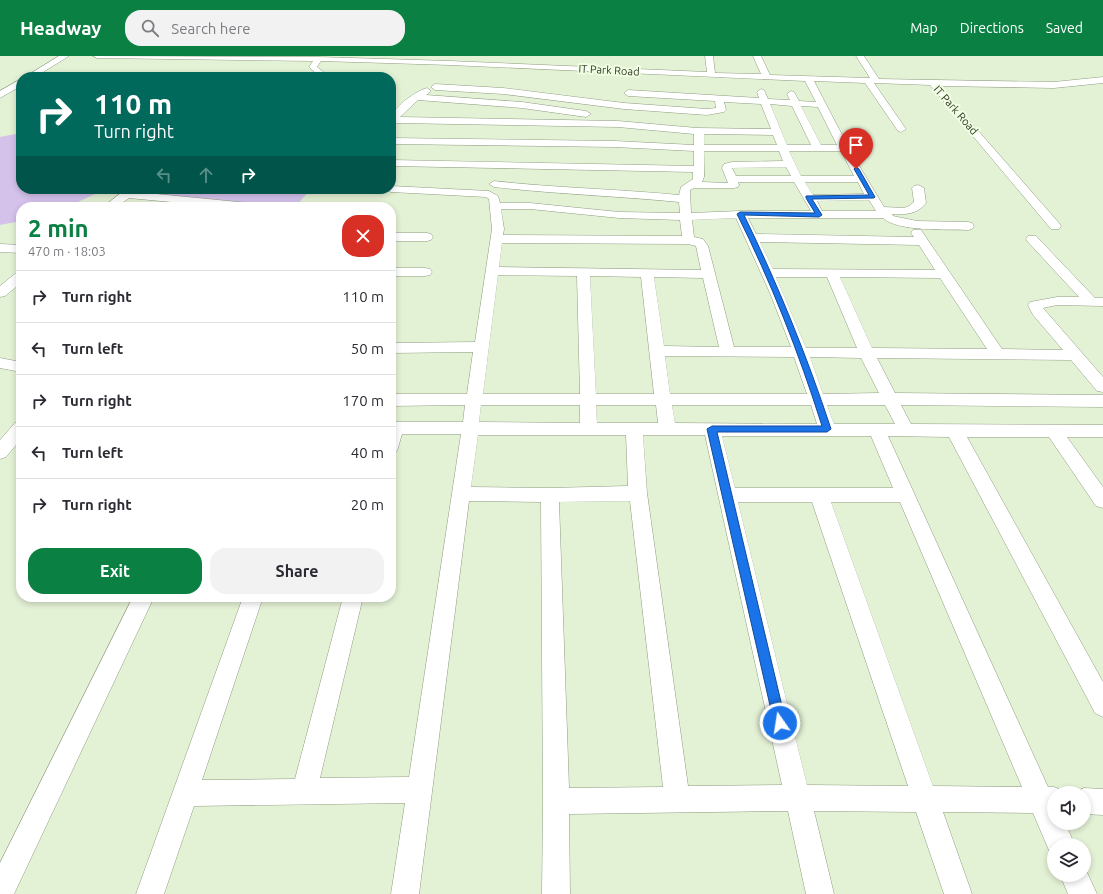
<!DOCTYPE html>
<meta charset="utf-8">
<style>
body{margin:0;font-family:Ubuntu,sans-serif;background:#f2f2f3;color:#2b2b33;height:100vh;display:flex;flex-direction:column;font-size:15px;white-space:nowrap}
*{box-sizing:border-box;margin:0}
p{font-size:13px;color:#7c7c81}
.icon{flex:none;width:22px;height:22px;fill:none;stroke:currentColor;stroke-width:2;stroke-linecap:round;stroke-linejoin:round}
.map{position:relative;flex:1;overflow:hidden}
.sheet{position:absolute;left:16px;top:146px;width:380px;height:400px;display:flex;flex-direction:column;background:#fff;border-radius:16px;box-shadow:0 2px 6px #0003}
.sheet>*{flex:none}
.hud{position:absolute;left:16px;top:16px;width:380px;height:122px;border-radius:16px;box-shadow:0 2px 6px #0003;background:#00695c;color:#fff;overflow:hidden}
.controls{position:absolute;left:1047px;top:730px;display:grid;gap:8px}
.controls a{display:grid;place-items:center;width:44px;height:44px;border-radius:50%;background:#fff;box-shadow:0 2px 6px #0003;font-size:20px}
.pin{position:absolute;display:grid;place-items:center;width:34px;height:34px;color:#fff;margin:-41px -17px;border-radius:50% 50% 50% 0;rotate:-45deg;box-shadow:0 0 4px #0007}
.pin .icon{rotate:45deg}
.me{position:absolute;width:44px;margin:-22px;rotate:347deg;stroke-linejoin:round;filter:drop-shadow(0 0 3px #0008)}
.turn{display:flex;align-items:center;gap:14px;height:84px;padding:0 12px;font-size:18px}
.turn .icon{width:52px;height:52px;stroke-width:2.5}
.turn b{display:block;font-size:28px;line-height:34px}
.lanes{display:flex;align-items:center;height:38px;padding:0 12px;background:#0003;justify-content:center;gap:20px;direction:ltr}
.lanes .off{opacity:.35}
.round{display:grid;place-items:center;flex:none;width:42px;height:42px;border-radius:16px;background:#f2f2f3}
.overview{display:flex;align-items:center;justify-content:space-between;height:68px;padding:0 12px}
h1{font-size:24px;font-weight:700;line-height:30px;color:#0b8043}
.action{display:flex;gap:8px;margin-top:auto;padding:8px 12px}
.action a{flex:1;height:46px;border-radius:16px;background:#0b8043;color:#fff;font-size:16px;font-weight:700;line-height:46px;text-align:center}
.action a+a{background:#f2f2f3;color:#2b2b33}
ul{padding:0;list-style:none}
li{display:flex;align-items:center;gap:12px;height:52px;padding:0 12px;border-top:1px solid #e1e1e2}
li div{flex:1}
li b{display:block;font-size:15px}
li em{font-style:normal}
header{display:flex;align-items:center;gap:24px;box-sizing:border-box;height:56px;padding:0 20px;background:#0b8043;color:#fff}
header strong{font-size:19px}
nav{display:flex;gap:22px;margin-inline-start:auto;font-size:14px}
.search{width:280px;height:36px;background:#f2f2f3;display:flex;align-items:center;gap:10px;box-sizing:border-box;padding:0 14px;border-radius:16px;color:#7c7c81;font-size:15px}
.map>svg:first-child{display:block}
.green{fill:#d4c2eb}
.lines{fill:none;stroke-linecap:round;stroke-linejoin:round}
.minor-casing{stroke:#909c82;stroke-width:1}
.minor{fill:#fff;fill-rule:evenodd}
.route{fill:#1a73e8;stroke:#114b97}
.labels{text-anchor:middle;stroke-width:4;stroke-linejoin:round;paint-order:stroke}
.far-street-label{font-size:11px;fill:#32382d;stroke:#f0fee2}
</style>
<header>
<strong>Headway</strong>
<div class="search"><svg class="icon" aria-label="search" viewBox="0 0 24 24"><circle cx="10" cy="10" r="6"/><path d="M15 15l6 6"/></svg>Search here</div>
<nav><a>Map</a><a>Directions</a><a>Saved</a></nav>
</header>
<div class="map">
<svg width="1103" height="838" viewBox="0 0 1103 838">
<rect width="100%" height="100%" fill="#e3f1d5"/>
<g class="green">
<path d="M21,77V133H106L67,151H21V165L0,169V81Z"/>
<path d="M150,133H311L295,151L145,137Z"/>
</g>
<g class="lines">
<defs>
<g id="minor">
<path d="M59,0H69L35,21H25Z"/>
<path d="M93,0L319,1L450,5L707,16L705,0H713L715,17L761,18L753,0H761L770,19L870,22L856,0H864L879,23L1054,26L1103,21V27L1054,32L939,30L1059,167L1061,170L1059,173H1051L930,29L874,27L906,73L901,76L898,75L865,27L814,25L852,98L884,151L904,152L909,150L914,146L912,132L914,130L918,129L924,132L926,147C918,158 905,159 892,158L893,160L917,165L968,166L972,167L974,170L972,173L968,174C948,173 898,176 883,162H748L756,178L914,181L911,177L913,174H921L1002,293L1063,294L1033,259L1028,249L1030,246L1057,241H1079L1028,186L1026,183L1028,180H1036L1095,242H1103V250L1057,249L1043,252L1103,321V336L1097,335L1071,304L877,302L895,337L1103,339V351L901,349L911,368L1103,369V381H1067L1103,431V452L1096,450L1049,381H967L1103,626V661L1095,657L949,381L888,380L1048,731H1054L1063,735L1064,737H1054V767H1065L1075,789H1054V800L1051,799L1033,757L943,756L972,838H944L916,756L814,755L834,838H806L788,755L569,758L570,838H542L543,745L541,446L469,445L419,838H391L405,747L194,750L164,838H136L243,541H263L202,724L295,723L343,541H363L320,722L409,721L461,378H402L397,395L391,396V366H463L465,349L391,350V338H467L473,296L391,297V287L475,286L492,173L489,143L486,141L391,136L385,133H391V130L489,135L498,140L500,147H530L619,156L680,157L679,146C617,140 555,138 494,131L489,128L494,125C555,132 617,133 679,139L681,131L693,123V116L391,110V104L694,110V95L615,91L391,88V82L615,85L694,89V78L618,71L397,67L394,70L391,71C391,68 390,63 391,61C395,50 416,35 427,32L431,35L426,39L522,46L586,55L591,58L586,61L522,52L418,44L400,61L618,65L697,72L771,73L761,48L724,46L726,54L724,56L707,59L624,53L503,38L435,34L431,31L435,28L503,32L624,47L707,53L716,52L715,45L628,40L624,37L628,34L759,42L757,36L761,33L764,34L768,43L790,44L787,38L791,35L794,36L799,45L816,46L805,25L450,9L321,5L317,11L326,18L324,21H316L318,19L309,11L313,5L97,2ZM770,48L792,50L811,89H787ZM801,50L818,51L837,89H821ZM704,78L773,79L777,89H704ZM704,95H779L783,105L732,106L724,108L722,112L728,127L702,126L704,121ZM789,95H841L854,120H801ZM786,111L791,120H736L732,112ZM738,126H794L811,155H740L691,157L690,134L694,132H734L738,131L739,129ZM805,126H858L864,138L813,139ZM869,144L876,155H822L817,145ZM501,153H530L619,162L680,164L682,180L503,179L504,173ZM736,162L770,237L791,291H734L708,190L703,183L694,181L692,164ZM760,186L919,189L935,214L773,213ZM502,187L688,188L696,190L701,214L499,211ZM498,219L577,220L580,338H483ZM590,220L641,221L654,338H596ZM654,221L703,222L719,291L664,290ZM776,221H827L857,292H806ZM840,221L940,222L987,293L872,292ZM665,300L794,301L807,338H670ZM810,301L861,302L879,337L823,338ZM481,349H580V367L479,366ZM596,349H656L658,367H597ZM672,349H811L817,368L675,367ZM827,349H885L895,368H834ZM478,379H626L628,430L550,432L471,431ZM643,379H705L782,729L688,730L647,437ZM722,380H871L893,432H735ZM630,445L663,731L569,732L559,446ZM738,446H812L908,730L807,729ZM831,446H900L1022,731L933,730Z"/>
<path d="M21,23V30L0,42V35Z"/>
<path d="M126,133H139L136,136L259,148L263,149L265,151H224L129,142L116,151H103Z"/>
<path d="M391,177H427L431,178L433,181L431,184L427,185H391Z"/>
<path d="M0,188L21,189V197L0,196Z"/>
<path d="M391,212H425L430,213L432,216L430,219L425,220H391Z"/>
<path d="M21,216V227L5,240L0,241V230L16,217Z"/>
<path d="M0,302L21,306V316L0,312Z"/>
<path d="M21,365V383L6,401L0,403V384L15,367Z"/>
<path d="M133,541H154L14,838H0V807Z"/>
<path d="M1084,732L1103,733V759L1084,758V737H1074Z"/>
<path d="M1084,810L1097,838H1068L1060,819H1084Z"/>
</g>
</defs>
<use href="#minor" class="minor-casing"/>
<use href="#minor" class="minor"/>
</g>
<path class="route" d="M856,111L859,113L875,141L874,142L812,143L822,159L819,161L744,159C778,229 807,300 831,373L827,376H717L786,667L784,671L780,673L776,671L774,667L707,373L712,370H822C799,297 771,226 737,158L740,156L815,157L806,142V140L869,139L854,113Z"/>
<g class="labels">
<g class="far-street-label">
<text transform="translate(609 14) rotate(3)" y="4">IT Park Road</text>
<text transform="translate(956 54) rotate(49)" y="4">IT Park Road</text>
</g>
</g>
</svg>
<div class="controls">
<a><svg class="icon" aria-label="sound" viewBox="0 0 24 24"><path d="M4 9h4l5-4v14l-5-4H4zM17 9q2 3 0 6"/></svg></a>
<a><svg class="icon" aria-label="layers" viewBox="0 0 24 24"><path d="M12 4l9 5-9 5-9-5zM3 14l9 5 9-5"/></svg></a>
</div>
<div class="pin" style="left:856px;top:113px;background:#d93025"><svg class="icon" aria-label="arrive" viewBox="0 0 24 24"><path d="M6 21V4h12l-3 4 3 4H6"/></svg></div>
<svg class="me" style="left:780px;top:667px" viewBox="-20 -20 40 40"><circle r="17" fill="#1a73e8" stroke="#fff" stroke-width="3"/><path d="M0-11L8 9 0 5-8 9z" fill="#fff"/></svg>
<div class="hud">
<div class="turn"><svg class="icon" aria-label="right" viewBox="0 0 24 24"><path d="M7 20v-9h11M14 6l5 5-5 5"/></svg><div><b>110 m</b>Turn right</div></div>
<div class="lanes"><svg class="icon off" aria-label="left" viewBox="0 0 24 24"><path d="M17 20v-9H6M10 6l-5 5 5 5"/></svg><svg class="icon off" aria-label="ahead" viewBox="0 0 24 24"><path d="M12 20V5M6 11l6-6 6 6"/></svg><svg class="icon" aria-label="right" viewBox="0 0 24 24"><path d="M7 20v-9h11M14 6l5 5-5 5"/></svg></div>
</div>
<section class="sheet">
<div class="overview"><div><h1>2 min</h1><p>470 m · 18:03</p></div><a class="round" style="background:#d93025;color:#fff"><svg class="icon" aria-label="close" viewBox="0 0 24 24"><path d="M6 6l12 12M18 6L6 18"/></svg></a></div>
<ul>
<li><svg class="icon" aria-label="right" viewBox="0 0 24 24"><path d="M7 20v-9h11M14 6l5 5-5 5"/></svg><div><b>Turn right</b></div><em>110 m</em></li>
<li><svg class="icon" aria-label="left" viewBox="0 0 24 24"><path d="M17 20v-9H6M10 6l-5 5 5 5"/></svg><div><b>Turn left</b></div><em>50 m</em></li>
<li><svg class="icon" aria-label="right" viewBox="0 0 24 24"><path d="M7 20v-9h11M14 6l5 5-5 5"/></svg><div><b>Turn right</b></div><em>170 m</em></li>
<li><svg class="icon" aria-label="left" viewBox="0 0 24 24"><path d="M17 20v-9H6M10 6l-5 5 5 5"/></svg><div><b>Turn left</b></div><em>40 m</em></li>
<li><svg class="icon" aria-label="right" viewBox="0 0 24 24"><path d="M7 20v-9h11M14 6l5 5-5 5"/></svg><div><b>Turn right</b></div><em>20 m</em></li>
</ul>
<div class="action"><a>Exit</a><a>Share</a></div>
</section>
</div>
